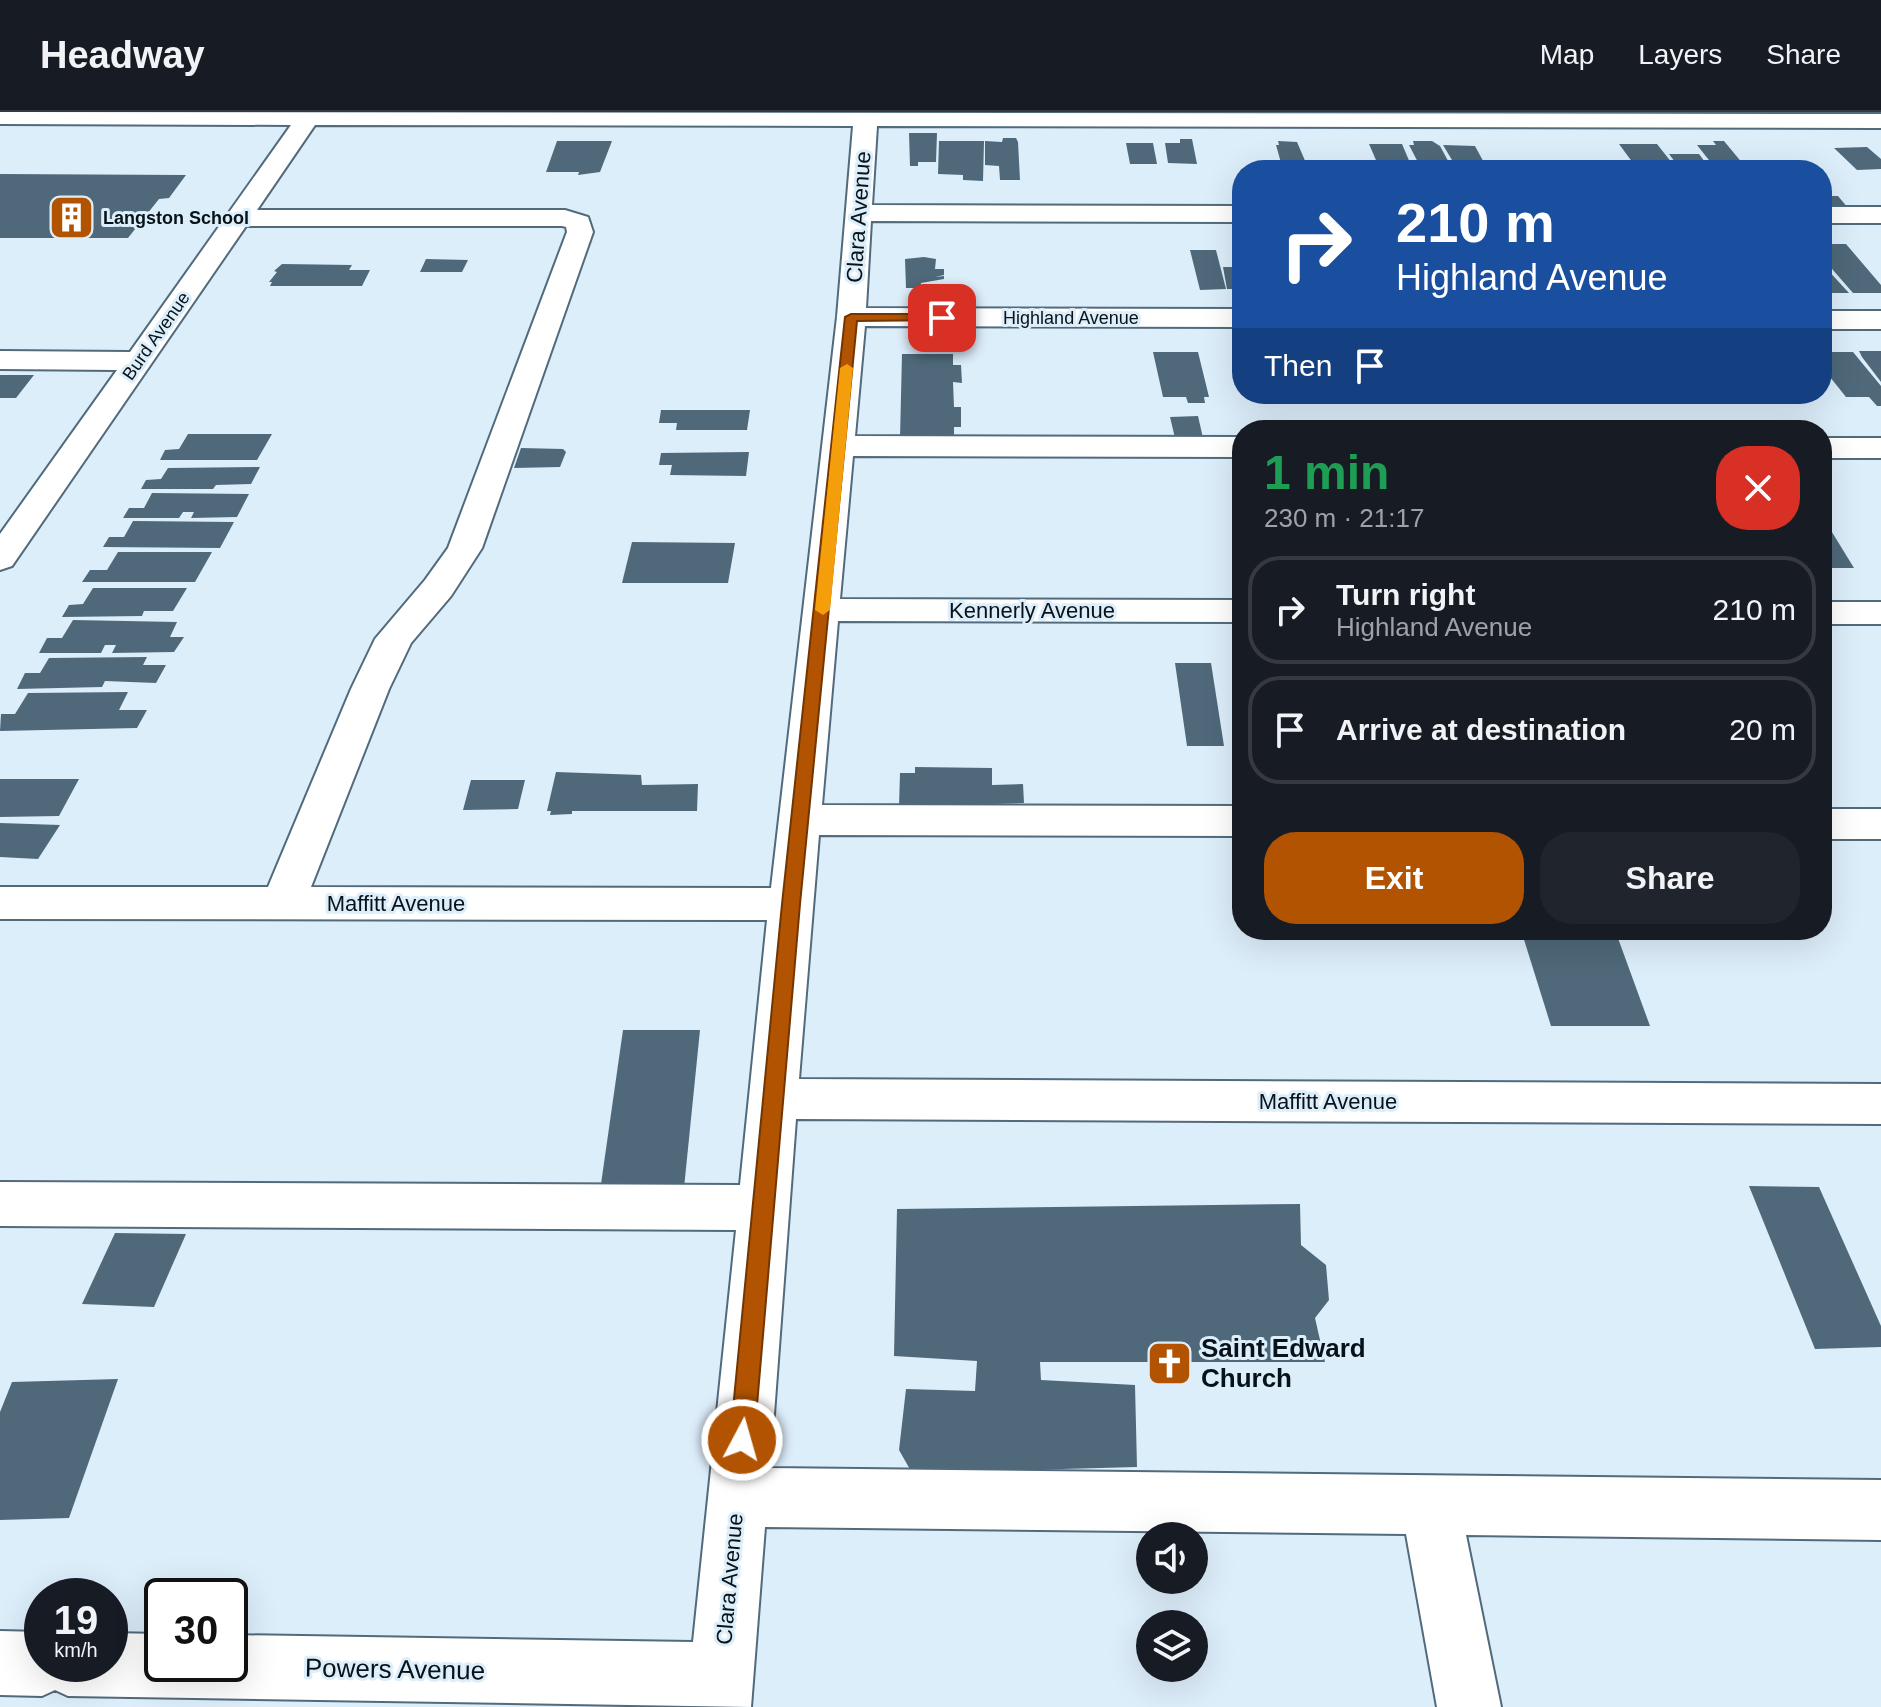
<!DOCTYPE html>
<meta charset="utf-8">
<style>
body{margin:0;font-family:Arial,sans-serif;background:#20242c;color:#f1f3f6;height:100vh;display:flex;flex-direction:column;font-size:30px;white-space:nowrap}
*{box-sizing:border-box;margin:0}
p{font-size:26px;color:#9ea1a6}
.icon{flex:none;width:44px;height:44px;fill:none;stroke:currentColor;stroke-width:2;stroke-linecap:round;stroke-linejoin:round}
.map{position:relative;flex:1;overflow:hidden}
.details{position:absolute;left:1232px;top:308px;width:600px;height:520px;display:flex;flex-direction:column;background:#171b24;border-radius:32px;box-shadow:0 8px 32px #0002}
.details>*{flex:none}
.hud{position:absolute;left:1232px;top:48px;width:600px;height:244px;border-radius:32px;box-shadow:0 8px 32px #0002;background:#1a4fa0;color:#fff;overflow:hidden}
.fabs{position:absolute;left:1136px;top:1410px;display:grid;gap:16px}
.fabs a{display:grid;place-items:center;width:72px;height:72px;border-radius:50%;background:#171b24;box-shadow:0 8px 32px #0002;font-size:40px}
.speed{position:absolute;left:24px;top:1466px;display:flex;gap:16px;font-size:40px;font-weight:700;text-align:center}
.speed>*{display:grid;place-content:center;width:104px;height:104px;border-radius:50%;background:#171b24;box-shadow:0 8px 32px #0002;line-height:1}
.speed small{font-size:20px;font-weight:400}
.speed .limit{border:4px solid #111;border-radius:12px;background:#fff;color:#111}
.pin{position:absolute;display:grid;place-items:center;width:68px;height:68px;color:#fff;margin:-34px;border-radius:16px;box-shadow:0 4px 12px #0006}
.me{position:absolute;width:88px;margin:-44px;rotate:6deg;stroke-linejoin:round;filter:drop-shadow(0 0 6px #0008)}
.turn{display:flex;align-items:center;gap:28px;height:168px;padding:0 32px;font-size:36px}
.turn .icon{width:104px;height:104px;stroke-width:2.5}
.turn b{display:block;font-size:56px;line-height:68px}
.then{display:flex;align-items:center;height:76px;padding:0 32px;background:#0003;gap:16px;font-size:30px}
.round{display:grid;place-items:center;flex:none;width:84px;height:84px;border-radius:32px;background:#20242c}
.overview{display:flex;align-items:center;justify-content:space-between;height:136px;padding:0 32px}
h1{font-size:48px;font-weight:600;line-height:60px;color:#1e9e55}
.primary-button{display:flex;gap:16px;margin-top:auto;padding:16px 32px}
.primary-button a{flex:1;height:92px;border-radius:32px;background:#b15300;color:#fff;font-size:32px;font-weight:600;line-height:92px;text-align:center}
.primary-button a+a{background:#20242c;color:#f1f3f6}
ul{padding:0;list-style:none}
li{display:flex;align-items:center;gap:24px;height:108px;margin:0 16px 12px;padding:0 16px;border:4px solid #363941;border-radius:32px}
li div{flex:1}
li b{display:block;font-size:30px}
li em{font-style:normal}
header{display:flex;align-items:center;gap:48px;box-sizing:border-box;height:112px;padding:0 40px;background:#171b24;border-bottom:2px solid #363941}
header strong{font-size:38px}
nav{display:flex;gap:44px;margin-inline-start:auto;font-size:28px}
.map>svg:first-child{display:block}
.building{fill:#4f697a}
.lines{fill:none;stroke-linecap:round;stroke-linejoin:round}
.minor-casing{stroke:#516a7c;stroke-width:4}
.minor{fill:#fff;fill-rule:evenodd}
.route{fill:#b15300;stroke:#733600;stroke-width:2}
.slow{fill:#f59e0b}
.labels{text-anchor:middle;stroke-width:6;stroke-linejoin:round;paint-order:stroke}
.far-poi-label{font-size:18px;font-weight:bold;fill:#081219;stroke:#ddeefb;text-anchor:start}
.far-street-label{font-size:18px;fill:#081219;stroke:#ddeefb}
.street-label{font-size:22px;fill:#081219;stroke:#ddeefb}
.near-poi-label{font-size:26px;font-weight:bold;fill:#081219;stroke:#ddeefb;text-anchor:start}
.near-street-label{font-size:26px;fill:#081219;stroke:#ddeefb}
</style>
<header>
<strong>Headway</strong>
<nav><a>Map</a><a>Layers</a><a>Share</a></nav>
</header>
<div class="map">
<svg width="1881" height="1595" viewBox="0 0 1881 1595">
<rect width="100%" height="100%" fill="#ddeefb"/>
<g class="building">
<path d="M909,21H937L936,50H918V54H910Z"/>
<path d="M1003,26H1016L1018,30L1020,68H1000L999,54L985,53V29L1002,30Z"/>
<path d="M1180,27H1192L1197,52L1168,51L1165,31H1180Z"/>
<path d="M557,29H612L600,60L578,63L579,60H546Z"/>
<path d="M939,29H984L983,69L963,68V63L938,62Z"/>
<path d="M1278,29L1297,30L1309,58H1283L1276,33H1279Z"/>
<path d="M1413,29H1432L1440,34L1453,58H1422L1409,33H1414Z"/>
<path d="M1713,29H1724L1748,58L1716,57L1697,33H1716Z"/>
<path d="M1126,31H1153L1157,52H1130Z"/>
<path d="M1369,32H1402L1413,58L1379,55Z"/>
<path d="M1619,32H1657L1672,51H1633Z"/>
<path d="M1443,33L1475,34L1488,58H1458Z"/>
<path d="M1867,35L1881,47V57L1857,58L1834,36Z"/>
<path d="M1669,42H1699L1711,58H1681Z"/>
<path d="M0,62L186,63L169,86L159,87L128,126H0Z"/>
<path d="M1822,84H1838L1848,96L1823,95Z"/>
<path d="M1822,132H1846L1881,173V181H1853L1826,150H1822Z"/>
<path d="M1190,138H1216L1226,177L1200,178Z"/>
<path d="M924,145L936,147L935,157H944V163L935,165L944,164V167L921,171L920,176H906L905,147Z"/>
<path d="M426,147L468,148L462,160H420Z"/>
<path d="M282,152L352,153L349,158H370L362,174H270L272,170H269L277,160L274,159Z"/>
<path d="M1223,155H1242V177H1227Z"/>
<path d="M1822,156H1826L1849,181H1822Z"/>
<path d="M1859,239H1881V270L1862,245Z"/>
<path d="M1153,240H1198L1209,285H1204L1205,291H1188L1186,285H1163Z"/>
<path d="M1822,240H1853L1881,274V294H1877L1869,285H1846L1822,255Z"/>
<path d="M902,242H953V253H961L962,271L953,270L954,295H961V315H954V325L900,326Z"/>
<path d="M0,263H34L16,286H0Z"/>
<path d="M1687,282H1722L1727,290L1691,289Z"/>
<path d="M661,298H750L747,318H676L677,311H659Z"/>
<path d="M1198,304L1203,326H1175L1170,305Z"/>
<path d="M188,322H272L257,348H160L165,338L179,337Z"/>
<path d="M521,336L563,337L566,340L560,355L514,356Z"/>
<path d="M749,340L746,364L670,363L672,353H659L661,341Z"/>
<path d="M260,355L251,372L216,373L213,377H141L146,368L161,367L168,356Z"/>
<path d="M152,381L249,382L237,405L191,406L194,400H183L179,406H123L129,396H144Z"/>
<path d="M133,409L234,410L220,436L103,435L109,425H124Z"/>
<path d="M1822,412H1827L1854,456H1822Z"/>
<path d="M632,430L735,431L728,471H622Z"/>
<path d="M118,440H212L195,470H82L90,458H107Z"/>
<path d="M93,476H187L173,499H144L142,504L62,505L69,493L83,492Z"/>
<path d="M73,508L177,510L170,525H184L174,540L112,541L116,533H105L101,541H39L47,526H62Z"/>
<path d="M147,545L143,553H166L156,571L105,569L102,575L17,577L25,561H40L49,546Z"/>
<path d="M1175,551H1211L1224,634H1187Z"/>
<path d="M128,580L119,598H147L137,616L0,619L1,602H15L28,581Z"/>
<path d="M915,655L992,656V673L1023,672L1024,691L899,695L900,661H915Z"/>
<path d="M556,660L641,663L642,673L698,672L697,699H572V702L550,703L551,699H547Z"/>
<path d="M0,667H79L59,704L0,705Z"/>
<path d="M471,668H525L518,697L463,698Z"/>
<path d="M0,711L60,713L38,747L0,745Z"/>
<path d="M1521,818H1615L1650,914H1551Z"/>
<path d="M623,918H700L684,1076L600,1079Z"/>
<path d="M1749,1074L1819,1075L1881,1214V1235L1815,1237Z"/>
<path d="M1300,1092L1301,1133L1326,1153L1329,1188L1315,1206L1325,1250H1040L1041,1268L1135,1273L1137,1355L912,1361L899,1338L906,1277L975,1279L977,1249L894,1244L897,1097Z"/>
<path d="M115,1121L186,1122L154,1195L82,1192Z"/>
<path d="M118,1267L69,1406L0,1408V1300L12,1270Z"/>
</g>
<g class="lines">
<defs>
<g id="minor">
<path d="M0,0L1881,2V16L877,14L872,93L1242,94V110L871,109L866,196L1242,197V215L865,214L855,324L1242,325V345L853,344L840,487L1242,488V510L838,509L822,693L1242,694V724L819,723L799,967L1881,972V1012L796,1007L770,1356L1881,1368V1428L1466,1423L1501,1595H1437L1406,1422L765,1415L751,1595L68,1584L55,1578L42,1584L0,1583V1519L42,1520V1552H110V1521L162,1522V1552H230V1523L693,1530L736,1118L0,1114V1070L740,1073L767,808L0,807V775H268L351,577L375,527L425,468L448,436L567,120L566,115L562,114H246L12,454L0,458V422L117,258L0,257V239L130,240L291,13L0,12ZM315,13L853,14L837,205L771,776L311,775L389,577L411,531L451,484L482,436L593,120L588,105L565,98H257Z"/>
<rect x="1822" y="95" width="59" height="16"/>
<rect x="1822" y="199" width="59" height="18"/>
<rect x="1822" y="326" width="59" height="20"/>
<rect x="1822" y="490" width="59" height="22"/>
<rect x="1822" y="697" width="59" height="30"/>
</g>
</defs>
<use href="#minor" class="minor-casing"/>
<use href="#minor" class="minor"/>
</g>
<path class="route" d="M942,202L948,206L946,208L857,209L800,792L754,1328L750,1336L742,1339L733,1336L730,1328L782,792L845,205L851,202Z"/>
<path class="slow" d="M847,252L853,256L830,498L823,503L815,498L840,256Z"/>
<defs>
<symbol id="building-square" viewBox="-11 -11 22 22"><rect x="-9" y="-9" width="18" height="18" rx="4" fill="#b15300" stroke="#ddeefb"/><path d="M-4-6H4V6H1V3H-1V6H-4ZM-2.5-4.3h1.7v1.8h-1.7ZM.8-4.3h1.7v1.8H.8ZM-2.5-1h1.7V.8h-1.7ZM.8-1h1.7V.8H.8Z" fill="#fff"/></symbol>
<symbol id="church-square" viewBox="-11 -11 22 22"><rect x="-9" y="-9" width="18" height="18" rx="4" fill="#b15300" stroke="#ddeefb"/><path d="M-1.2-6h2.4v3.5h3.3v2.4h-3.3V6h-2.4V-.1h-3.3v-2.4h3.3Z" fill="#fff"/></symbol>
</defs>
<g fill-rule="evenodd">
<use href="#building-square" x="46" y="80" width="51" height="51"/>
<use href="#church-square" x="1144" y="1226" width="51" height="51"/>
</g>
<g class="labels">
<g class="far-poi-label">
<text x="103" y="112">Langston School</text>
</g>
<g class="far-street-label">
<text x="1071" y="212">Highland Avenue</text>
<text transform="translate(156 224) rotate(-55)" y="6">Burd Avenue</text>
</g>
<g class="street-label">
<text transform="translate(858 105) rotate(-86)" y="8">Clara Avenue</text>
<text x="1032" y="506">Kennerly Avenue</text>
<text x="396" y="799">Maffitt Avenue</text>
<text x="1328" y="997">Maffitt Avenue</text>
<text transform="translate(729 1467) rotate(-85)" y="8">Clara Avenue</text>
</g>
<g class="near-poi-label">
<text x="1201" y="1245">Saint Edward<tspan x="1201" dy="30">Church</tspan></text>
</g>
<g class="near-street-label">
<text transform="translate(395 1557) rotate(1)" y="9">Powers Avenue</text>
</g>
</g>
</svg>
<div class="fabs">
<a><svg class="icon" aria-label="sound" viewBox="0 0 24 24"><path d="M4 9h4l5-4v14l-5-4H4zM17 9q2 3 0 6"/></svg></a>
<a><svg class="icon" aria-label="layers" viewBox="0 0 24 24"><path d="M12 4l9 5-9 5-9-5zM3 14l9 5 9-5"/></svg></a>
</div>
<div class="speed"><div>19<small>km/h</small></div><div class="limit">30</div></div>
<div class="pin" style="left:942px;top:206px;background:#d93025"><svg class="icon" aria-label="arrive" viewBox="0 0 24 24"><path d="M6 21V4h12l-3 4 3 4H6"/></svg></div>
<svg class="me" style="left:742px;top:1328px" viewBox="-20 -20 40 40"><circle r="17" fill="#b15300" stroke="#fff" stroke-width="3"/><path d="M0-11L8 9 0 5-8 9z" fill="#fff"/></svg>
<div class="hud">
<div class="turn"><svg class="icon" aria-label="right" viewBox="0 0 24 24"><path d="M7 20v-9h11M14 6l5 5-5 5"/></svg><div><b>210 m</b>Highland Avenue</div></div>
<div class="then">Then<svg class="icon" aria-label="arrive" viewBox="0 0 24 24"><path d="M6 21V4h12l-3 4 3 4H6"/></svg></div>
</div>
<section class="details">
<div class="overview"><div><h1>1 min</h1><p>230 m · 21:17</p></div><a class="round" style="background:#d93025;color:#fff"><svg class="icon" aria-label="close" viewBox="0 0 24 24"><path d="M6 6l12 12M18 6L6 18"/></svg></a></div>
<ul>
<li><svg class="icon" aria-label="right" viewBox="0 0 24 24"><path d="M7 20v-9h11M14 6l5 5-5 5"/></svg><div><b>Turn right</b><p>Highland Avenue</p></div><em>210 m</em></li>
<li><svg class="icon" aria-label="arrive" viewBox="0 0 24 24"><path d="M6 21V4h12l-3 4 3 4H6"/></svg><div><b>Arrive at destination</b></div><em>20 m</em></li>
</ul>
<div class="primary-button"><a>Exit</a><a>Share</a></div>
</section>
</div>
